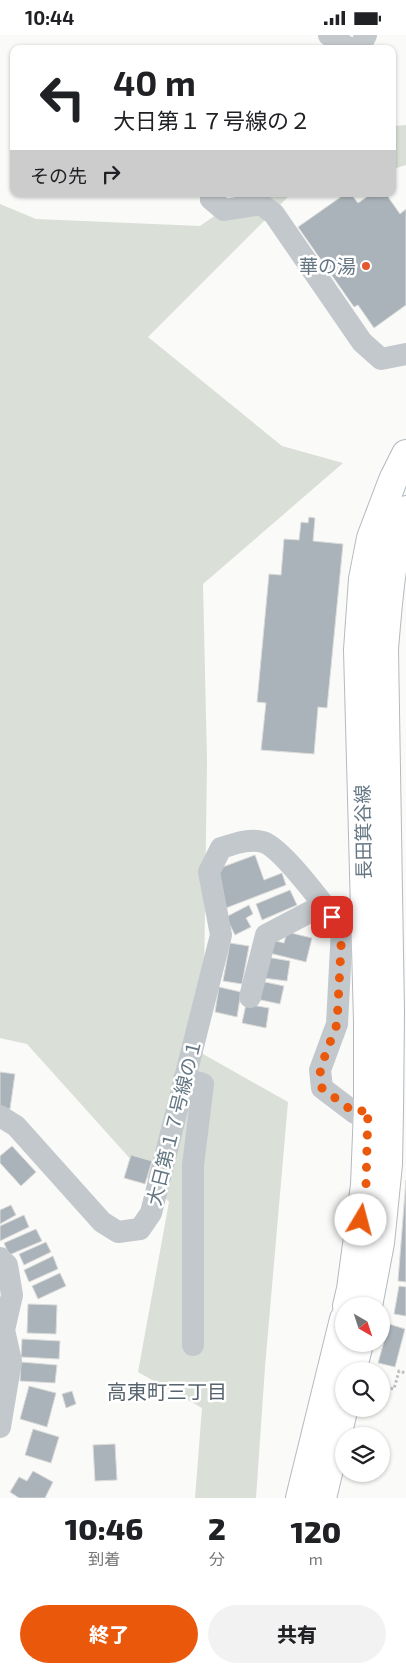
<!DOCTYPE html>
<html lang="ja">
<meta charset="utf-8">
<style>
body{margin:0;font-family:"Exo 2","Noto Sans JP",sans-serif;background:#f2f2f2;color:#202124;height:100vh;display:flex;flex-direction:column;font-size:19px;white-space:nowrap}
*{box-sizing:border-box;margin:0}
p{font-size:16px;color:#757577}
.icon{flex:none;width:28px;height:28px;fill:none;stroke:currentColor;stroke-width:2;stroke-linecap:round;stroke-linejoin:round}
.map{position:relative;height:1463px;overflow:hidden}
.panel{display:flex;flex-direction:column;background:#fff;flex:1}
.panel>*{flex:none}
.hud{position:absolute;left:10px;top:10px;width:386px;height:152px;border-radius:10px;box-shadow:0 1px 4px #0004;background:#fff;color:#202124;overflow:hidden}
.needle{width:32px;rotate:141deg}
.fabs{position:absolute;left:335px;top:1262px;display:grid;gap:10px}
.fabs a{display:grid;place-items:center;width:55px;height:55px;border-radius:50%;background:#fff;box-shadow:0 1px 4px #0004;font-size:25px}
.pin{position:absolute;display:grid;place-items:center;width:42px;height:42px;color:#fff;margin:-21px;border-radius:10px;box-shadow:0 2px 8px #0006}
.me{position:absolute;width:55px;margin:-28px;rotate:8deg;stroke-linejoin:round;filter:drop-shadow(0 0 4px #0008)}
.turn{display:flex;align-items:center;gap:18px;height:105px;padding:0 20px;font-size:22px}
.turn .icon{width:65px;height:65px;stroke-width:2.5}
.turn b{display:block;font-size:35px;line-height:42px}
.then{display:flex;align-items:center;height:48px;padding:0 20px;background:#0003;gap:10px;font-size:19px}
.eta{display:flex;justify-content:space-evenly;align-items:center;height:85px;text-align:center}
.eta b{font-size:30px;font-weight:800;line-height:35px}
.cta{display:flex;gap:10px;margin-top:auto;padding:10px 20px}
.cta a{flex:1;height:58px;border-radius:30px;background:#ea580c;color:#fff;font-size:20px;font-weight:800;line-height:58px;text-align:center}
.cta a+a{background:#f2f2f2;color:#202124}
.status{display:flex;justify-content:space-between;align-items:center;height:35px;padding:0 25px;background:#fff;direction:ltr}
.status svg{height:14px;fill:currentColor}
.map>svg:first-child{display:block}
.green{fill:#dadfd7}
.building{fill:#aab3b9;stroke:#dcdcda}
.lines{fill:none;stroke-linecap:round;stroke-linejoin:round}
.secondary-casing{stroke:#b3babf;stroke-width:30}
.path{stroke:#bbbfc2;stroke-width:3;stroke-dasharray:2.5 2.5;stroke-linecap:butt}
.street{stroke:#c3c8cc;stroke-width:22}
.secondary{stroke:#fff;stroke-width:28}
.route{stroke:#ea580c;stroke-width:9;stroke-dasharray:0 16.2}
.poi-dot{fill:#e4572e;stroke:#fff;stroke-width:2}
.labels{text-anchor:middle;stroke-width:5;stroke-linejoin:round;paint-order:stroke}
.poi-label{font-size:19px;fill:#657683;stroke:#fff;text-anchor:end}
.street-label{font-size:19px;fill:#657683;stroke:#fff}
.neighbourhood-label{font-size:20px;fill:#57646e;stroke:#fff}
</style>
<div class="status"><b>10:44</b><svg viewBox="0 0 49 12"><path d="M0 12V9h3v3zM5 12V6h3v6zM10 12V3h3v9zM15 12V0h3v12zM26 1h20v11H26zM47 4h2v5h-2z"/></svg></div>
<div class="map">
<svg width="406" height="1463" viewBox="0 0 406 1463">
<rect width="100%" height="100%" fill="#fafaf8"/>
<g class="green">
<path d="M406,90V130L393,134V91Z"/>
<path d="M246,159H291L148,302L282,411L343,428L203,549L207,726L203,1019L288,1067L265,1332L256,1463H195L202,1373L138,1337L169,1167L27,1009L0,1003V169L36,184L200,191Z"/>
</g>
<g class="building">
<path d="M345,159H351L358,168L371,159H386L400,179L406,174V270L374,293L358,270L354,272L298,192Z"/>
<path d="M309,482L315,483L313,506L343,509L327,673L318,672L314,719L261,715L266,668L257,667L269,539L281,540L284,504L299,505L301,487L308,488Z"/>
<path d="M255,820L264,845L282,838L286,850L226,873L212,836Z"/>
<path d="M290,855L297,870L262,885L256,869Z"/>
<path d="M249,870L253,879L246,883L251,892L235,900L226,882Z"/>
<path d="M287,897L312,903L306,927L265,917L268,904L284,908Z"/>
<path d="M230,908L249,911L242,949L223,946Z"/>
<path d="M266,922L290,926L287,946L263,943Z"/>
<path d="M260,946L284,951L280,969L256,964Z"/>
<path d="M219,952L241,957L237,982L215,977Z"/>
<path d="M246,969L269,973L266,993L242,988Z"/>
<path d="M0,1037L15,1039L10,1074L0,1073Z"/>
<path d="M12,1111L36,1137L21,1151L0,1128V1121Z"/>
<path d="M131,1120L152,1126L145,1149L124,1143Z"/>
<path d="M406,1145V1247L398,1246Z"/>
<path d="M11,1170L16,1180L0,1189V1175Z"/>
<path d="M24,1180L29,1192L0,1206V1191Z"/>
<path d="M36,1194L42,1206L9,1220L4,1208Z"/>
<path d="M46,1207L51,1217L24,1230L19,1219Z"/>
<path d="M53,1221L58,1234L29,1247L24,1235Z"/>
<path d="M60,1238L66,1251L38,1264L32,1251Z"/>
<path d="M399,1251L406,1252V1281L394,1279Z"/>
<path d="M28,1269L57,1270L56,1299L27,1298Z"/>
<path d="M389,1289L405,1294L395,1332L378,1328Z"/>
<path d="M22,1304L60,1306L59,1324L21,1322Z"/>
<path d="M21,1327L57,1330L55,1348L20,1346Z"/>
<path d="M29,1351L56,1358L47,1392L20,1384Z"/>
<path d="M72,1356L76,1369L66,1373L62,1359Z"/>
<path d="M33,1394L59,1402L51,1428L25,1420Z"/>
<path d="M115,1409L117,1445L95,1446L93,1410Z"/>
<path d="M33,1436L53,1447L45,1463H19L10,1457L19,1442L27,1446Z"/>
</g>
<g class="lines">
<defs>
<g id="secondary">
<path d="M347,1271L351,1254L365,1150L368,1074V986L358,615L363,544L371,503L393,445L406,419"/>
<path d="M368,1271L380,1208L388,1129L389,1076L390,978L384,614C388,566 391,520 406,475"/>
<path d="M352,1336L359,1309"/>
<path d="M300,1463L344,1284"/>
<path d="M322,1463L344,1372"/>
</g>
</defs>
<use href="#secondary" class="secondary-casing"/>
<path class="path" d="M381,1351L394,1354L399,1336L406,1338"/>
<g class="street">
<path d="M329,0L350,14"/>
<path d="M359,14L366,0"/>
<path d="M213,159L211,164L224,175L261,169L274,179L362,307L381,324L406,319"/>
<path d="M250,962L266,900L323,870"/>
<path d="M184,1044L203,1049L193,1130V1310"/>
<path d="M0,1081L16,1091L102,1187L118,1197L140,1194L151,1178L221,900L209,837L221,813C234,809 249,803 263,807C283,813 327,875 342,893L337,989L320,1035L322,1053L355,1078L368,1074"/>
<path d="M0,1223L7,1230L12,1260L4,1295L11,1326L0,1392"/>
</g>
<use href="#secondary" class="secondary"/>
</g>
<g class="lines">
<path class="route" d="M332,882L342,893L337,989L320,1034L322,1053L355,1078L368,1074L366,1150L361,1185"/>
</g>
<circle class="poi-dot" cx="366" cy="231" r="5"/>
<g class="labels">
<g class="poi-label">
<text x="356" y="238">華の湯</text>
</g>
<g class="street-label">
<text transform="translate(363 797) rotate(-91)" y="7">長田箕谷線</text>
<text transform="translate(174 1087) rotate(-76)" y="7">大日第１７号線の１</text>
</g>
<g class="neighbourhood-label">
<text x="167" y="1364">高東町三丁目</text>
</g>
</g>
</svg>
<div class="fabs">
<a><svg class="needle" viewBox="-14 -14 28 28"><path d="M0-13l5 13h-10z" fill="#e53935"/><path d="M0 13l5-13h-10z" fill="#757577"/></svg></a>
<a><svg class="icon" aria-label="search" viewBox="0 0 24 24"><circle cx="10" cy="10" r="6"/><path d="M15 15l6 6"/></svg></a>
<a><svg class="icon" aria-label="layers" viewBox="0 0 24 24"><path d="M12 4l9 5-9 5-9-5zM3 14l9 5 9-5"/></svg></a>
</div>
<div class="pin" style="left:332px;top:882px;background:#d93025"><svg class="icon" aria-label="arrive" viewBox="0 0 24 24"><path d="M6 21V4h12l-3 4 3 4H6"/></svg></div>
<svg class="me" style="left:361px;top:1185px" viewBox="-20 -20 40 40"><circle r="19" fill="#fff"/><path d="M0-13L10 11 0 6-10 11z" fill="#ea580c"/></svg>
<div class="hud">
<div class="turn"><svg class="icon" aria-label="left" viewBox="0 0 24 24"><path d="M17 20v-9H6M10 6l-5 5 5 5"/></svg><div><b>40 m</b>大日第１７号線の２</div></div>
<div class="then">その先<svg class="icon" aria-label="right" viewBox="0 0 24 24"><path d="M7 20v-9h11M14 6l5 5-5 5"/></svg></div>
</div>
</div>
<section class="panel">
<div class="eta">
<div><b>10:46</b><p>到着</p></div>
<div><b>2</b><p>分</p></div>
<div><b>120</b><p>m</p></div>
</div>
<div class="cta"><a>終了</a><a>共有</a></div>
</section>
